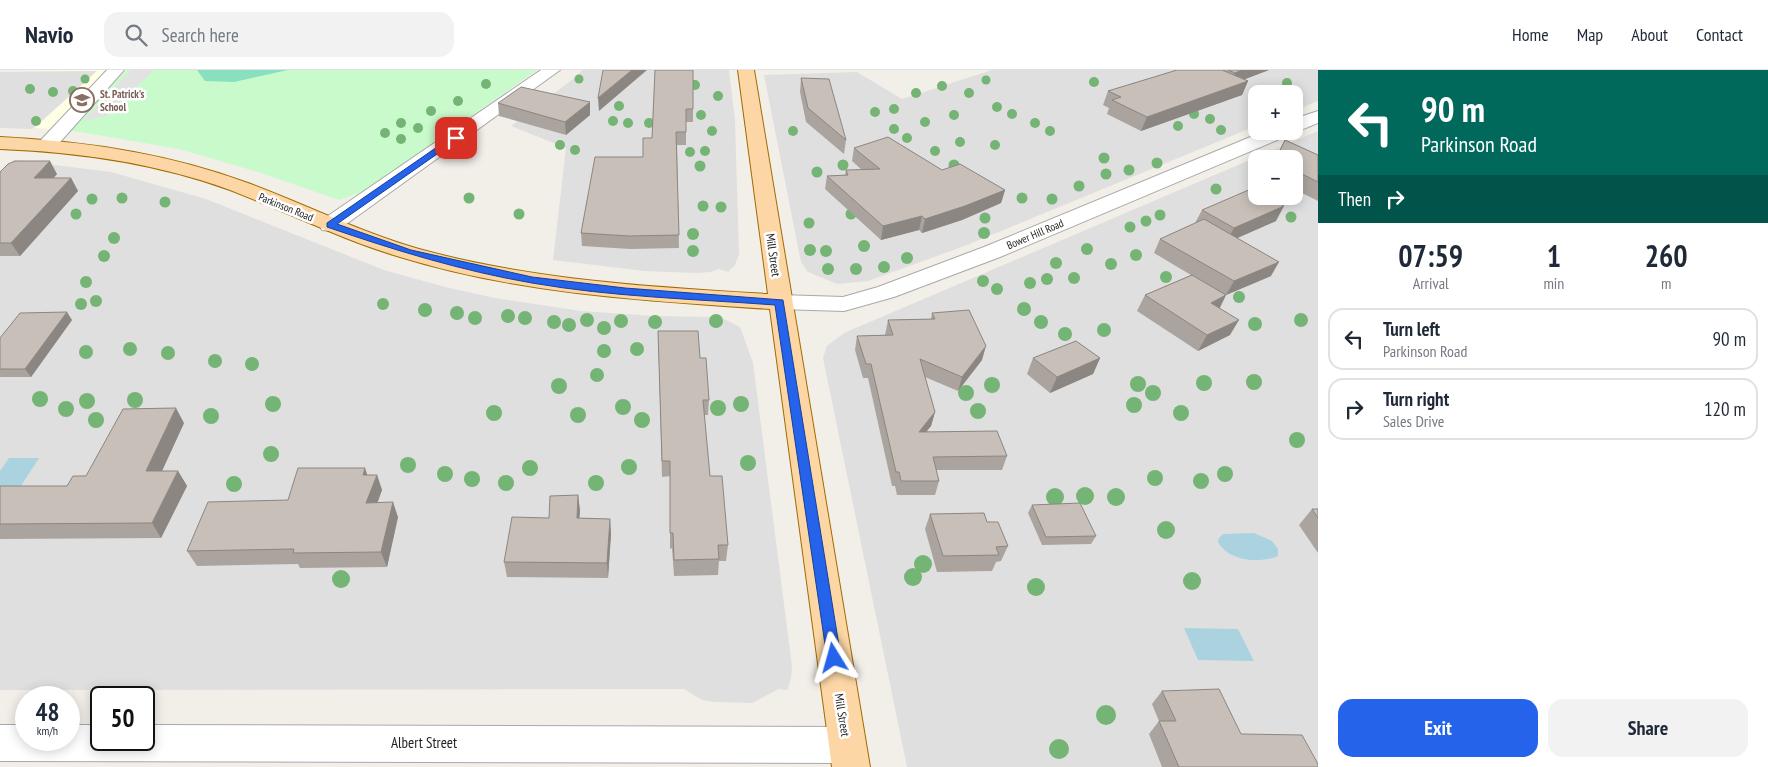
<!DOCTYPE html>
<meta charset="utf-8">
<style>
body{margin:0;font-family:"PT Sans Narrow",sans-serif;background:#f2f2f3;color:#1f2937;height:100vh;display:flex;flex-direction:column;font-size:19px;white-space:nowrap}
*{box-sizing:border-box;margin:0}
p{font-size:16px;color:#747a83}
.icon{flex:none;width:28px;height:28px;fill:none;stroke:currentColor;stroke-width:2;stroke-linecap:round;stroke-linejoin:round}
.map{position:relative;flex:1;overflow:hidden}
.side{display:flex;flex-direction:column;background:#fff;width:450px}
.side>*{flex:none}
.guide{background:#00695c;color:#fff;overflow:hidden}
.buttons{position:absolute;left:1248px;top:15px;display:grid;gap:10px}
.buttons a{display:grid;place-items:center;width:55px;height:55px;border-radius:10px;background:#fff;box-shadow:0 2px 12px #0003;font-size:25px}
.speed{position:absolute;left:15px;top:616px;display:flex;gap:10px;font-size:25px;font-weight:700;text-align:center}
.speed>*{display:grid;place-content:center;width:65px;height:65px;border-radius:50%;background:#fff;box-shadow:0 2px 12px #0003;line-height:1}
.speed small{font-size:12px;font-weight:400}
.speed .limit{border:2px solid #111;border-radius:8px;background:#fff;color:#111}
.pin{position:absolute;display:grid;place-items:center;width:42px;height:42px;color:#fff;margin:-21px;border-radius:10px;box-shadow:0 2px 8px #0006}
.me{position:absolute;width:55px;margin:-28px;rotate:352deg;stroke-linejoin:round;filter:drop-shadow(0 0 4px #0008)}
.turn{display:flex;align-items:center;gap:18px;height:105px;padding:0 20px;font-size:22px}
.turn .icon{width:65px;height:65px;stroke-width:2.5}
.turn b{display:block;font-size:35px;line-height:42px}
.then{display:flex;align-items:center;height:48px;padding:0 20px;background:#0003;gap:10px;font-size:19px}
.eta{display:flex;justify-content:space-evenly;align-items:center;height:85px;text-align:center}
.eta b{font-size:30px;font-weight:700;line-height:35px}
.button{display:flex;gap:10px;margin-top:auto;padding:10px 20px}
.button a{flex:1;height:58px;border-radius:15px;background:#2563eb;color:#fff;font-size:20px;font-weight:700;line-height:58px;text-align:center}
.button a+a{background:#f2f2f3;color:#1f2937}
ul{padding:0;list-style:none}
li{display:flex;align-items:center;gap:15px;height:62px;margin:0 10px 8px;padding:0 10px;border:2px solid #e0e1e3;border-radius:15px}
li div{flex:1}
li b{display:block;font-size:19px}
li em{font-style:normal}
header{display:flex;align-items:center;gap:30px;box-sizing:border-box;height:70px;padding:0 25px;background:#fff;border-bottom:1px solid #e0e1e3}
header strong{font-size:24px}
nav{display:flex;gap:28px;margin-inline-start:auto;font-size:18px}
.search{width:350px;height:45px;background:#f2f2f3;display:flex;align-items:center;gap:12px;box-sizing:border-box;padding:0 18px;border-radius:15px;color:#747a83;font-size:19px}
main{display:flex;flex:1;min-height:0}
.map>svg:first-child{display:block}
.residential{fill:#e0dfdf;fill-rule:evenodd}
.education{fill:#ffffe5}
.park{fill:#c8facc}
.pitch{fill:#88e0be}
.parking{fill:#e2e2e2}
.water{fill:#aad3df}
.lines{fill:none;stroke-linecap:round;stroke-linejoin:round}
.minor-casing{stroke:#a9a9a9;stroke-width:2}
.major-casing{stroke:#a06b00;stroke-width:2}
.minor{fill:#fff;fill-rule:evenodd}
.major{fill:#fcd6a4;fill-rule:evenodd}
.tree{fill:#74b475}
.wall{fill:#aba49e}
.shaded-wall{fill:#8b8681}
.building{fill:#c7bfb8;stroke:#8b8681}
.route{fill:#2563eb;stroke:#184099}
.labels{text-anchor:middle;stroke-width:5;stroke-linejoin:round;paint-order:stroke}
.far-education-label{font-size:11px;font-weight:bold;fill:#785e54;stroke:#fff;text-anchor:start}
.far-street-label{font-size:11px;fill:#222;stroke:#fff}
.street-label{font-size:12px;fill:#222;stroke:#fff}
.near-street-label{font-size:15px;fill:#222;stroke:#fff}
</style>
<header>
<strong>Navio</strong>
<div class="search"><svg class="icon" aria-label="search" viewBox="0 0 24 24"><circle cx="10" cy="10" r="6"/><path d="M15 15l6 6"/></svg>Search here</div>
<nav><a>Home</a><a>Map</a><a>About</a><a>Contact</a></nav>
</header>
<main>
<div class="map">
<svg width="1318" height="697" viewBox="0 0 1318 697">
<rect width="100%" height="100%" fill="#f2efe9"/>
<g class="residential">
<path d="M582,0H729L735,50L739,184L735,195L728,202L719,199L711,202L697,203L644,201L553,190L566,78L511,56L577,6Z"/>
<path d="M992,0H1318V31L1294,41V24H1256V56L967,175L868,211L837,214L808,202L801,192L764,5L857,2L902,29Z"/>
<path d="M98,1L32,59L0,58V2Z"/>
<path d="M1318,61V697H907L823,288L827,276L844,263ZM1256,89H1294V126H1256Z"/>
<path d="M14,90L111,102L206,129L384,200L445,217L495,228L581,241L655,246L711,247L724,249L740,257L753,293L792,596L791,609L787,620L779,619L752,633L715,632L702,630L684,619L0,620V102Z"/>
</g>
<path class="education" d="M0,0H126L68,60L35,58L97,1Z"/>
<path class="park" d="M126,0H537L365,121L339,130L261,103L179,79L68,60Z"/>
<path class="pitch" d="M197,0H288L234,12L205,11Z"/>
<path class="parking" d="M131,0H154L106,46L83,51Z"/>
<g class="water">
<path d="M9,388H39L17,422H0V401Z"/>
<path d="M1254,463L1272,471L1278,479V486C1259,494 1228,491 1218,472L1219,468L1223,464Z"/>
<path d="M1184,558L1238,559L1254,591L1198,590Z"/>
</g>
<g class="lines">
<defs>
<g id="minor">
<path d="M107,0H124L54,79H40L37,75L40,71Z"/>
<path d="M541,0H560L338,160L330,161L322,160L319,155L322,150Z"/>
<path d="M1318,41V53C1310,56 1301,61 1293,61L1294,49Z"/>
<path d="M1265,61H1291L1289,65L1000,187L894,227L844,241L780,239L772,237L768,232L772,227L780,225L843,227L878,217L984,177Z"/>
<path d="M0,655H26V670H69V655H101V670H144V655L847,657L860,662L866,675L860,688L847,693L0,691Z"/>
</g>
<path id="major" d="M738,0H754L870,697H832L770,239C646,231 520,224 400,187C342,170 287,142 230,120C156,93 79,82 0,79V67C83,71 166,83 245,112C303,133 359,162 419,179C532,210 651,217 768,224Z"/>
</defs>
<use href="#minor" class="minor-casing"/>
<use href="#major" class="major-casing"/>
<use href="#minor" class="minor"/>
<use href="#major" class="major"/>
</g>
<g class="tree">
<circle cx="85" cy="9" r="4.5"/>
<circle cx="579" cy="9" r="4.5"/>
<circle cx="986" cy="10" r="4.5"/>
<circle cx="1094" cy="12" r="5"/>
<circle cx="1287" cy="13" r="5"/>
<circle cx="486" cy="14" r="5"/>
<circle cx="695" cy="15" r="5"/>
<circle cx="942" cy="16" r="5"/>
<circle cx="30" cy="19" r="5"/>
<circle cx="73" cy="21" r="5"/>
<circle cx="53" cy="22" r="5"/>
<circle cx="916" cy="23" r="5"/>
<circle cx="969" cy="23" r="5"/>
<circle cx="718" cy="26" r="5"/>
<circle cx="458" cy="31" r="5"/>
<circle cx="619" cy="36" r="5"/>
<circle cx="997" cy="37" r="5"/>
<circle cx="894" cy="39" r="5"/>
<circle cx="431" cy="41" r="5"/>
<circle cx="875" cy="42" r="5"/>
<circle cx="1012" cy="44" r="5"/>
<circle cx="1194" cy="44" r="5"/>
<circle cx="701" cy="45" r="5"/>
<circle cx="954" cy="45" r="5"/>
<circle cx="1210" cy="49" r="5"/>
<circle cx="36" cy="51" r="5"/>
<circle cx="613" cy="51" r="5"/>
<circle cx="925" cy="52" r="5"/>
<circle cx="401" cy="53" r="5"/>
<circle cx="628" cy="53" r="5"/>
<circle cx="649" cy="53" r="5"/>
<circle cx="1035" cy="53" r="5"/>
<circle cx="1178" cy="56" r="5"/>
<circle cx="418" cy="58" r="5"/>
<circle cx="894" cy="59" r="5"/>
<circle cx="1221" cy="60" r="5"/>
<circle cx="712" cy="61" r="5"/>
<circle cx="793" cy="61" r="5"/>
<circle cx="1050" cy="61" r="5"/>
<circle cx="385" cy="63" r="5"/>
<circle cx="907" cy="68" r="5"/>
<circle cx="401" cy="69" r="5"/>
<circle cx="960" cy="72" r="5"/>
<circle cx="560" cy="75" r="5"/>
<circle cx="995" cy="75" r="5"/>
<circle cx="575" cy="80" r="5"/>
<circle cx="705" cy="81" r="5"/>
<circle cx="935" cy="81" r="5"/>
<circle cx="690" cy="82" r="5"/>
<circle cx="1104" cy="88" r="5.5"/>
<circle cx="1157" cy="93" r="5.5"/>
<circle cx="843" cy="95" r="5.5"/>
<circle cx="954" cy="95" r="5.5"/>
<circle cx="700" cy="96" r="5.5"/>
<circle cx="1129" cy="100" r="5.5"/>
<circle cx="817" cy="102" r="5.5"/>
<circle cx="1106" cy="104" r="5.5"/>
<circle cx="1079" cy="116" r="5.5"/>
<circle cx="1216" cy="119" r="5.5"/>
<circle cx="122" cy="128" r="5.5"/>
<circle cx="469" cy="128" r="5.5"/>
<circle cx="1022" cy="128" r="5.5"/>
<circle cx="92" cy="129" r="5.5"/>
<circle cx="1052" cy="129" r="5.5"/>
<circle cx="165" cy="132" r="5.5"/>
<circle cx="703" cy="136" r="5.5"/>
<circle cx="721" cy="137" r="5.5"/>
<circle cx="76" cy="144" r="5.5"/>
<circle cx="519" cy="144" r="5.5"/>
<circle cx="851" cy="144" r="5.5"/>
<circle cx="1160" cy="145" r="5.5"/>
<circle cx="1291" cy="147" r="5.5"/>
<circle cx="985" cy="148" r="5.5"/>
<circle cx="1146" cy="151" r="5.5"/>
<circle cx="809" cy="153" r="5.5"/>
<circle cx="1130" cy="157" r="5.5"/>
<circle cx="984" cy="163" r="6"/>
<circle cx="693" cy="164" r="6"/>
<circle cx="114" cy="168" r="6"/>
<circle cx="864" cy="176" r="6"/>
<circle cx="1087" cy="179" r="6"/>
<circle cx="810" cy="180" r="6"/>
<circle cx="693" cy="181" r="6"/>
<circle cx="826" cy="181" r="6"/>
<circle cx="1136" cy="185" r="6"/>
<circle cx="104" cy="186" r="6"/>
<circle cx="907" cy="188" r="6"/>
<circle cx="1056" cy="193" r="6"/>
<circle cx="1111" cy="194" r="6"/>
<circle cx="884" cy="197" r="6"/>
<circle cx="828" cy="199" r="6"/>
<circle cx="856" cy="199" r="6"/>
<circle cx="1166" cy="207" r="6"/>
<circle cx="1074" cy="208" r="6"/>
<circle cx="1047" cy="209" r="6"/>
<circle cx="983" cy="211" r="6"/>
<circle cx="86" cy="212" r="6"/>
<circle cx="1030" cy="213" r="6"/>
<circle cx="997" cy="219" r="6"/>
<circle cx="1239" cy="227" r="6"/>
<circle cx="96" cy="231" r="6"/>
<circle cx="81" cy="234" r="6"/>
<circle cx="383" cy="234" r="6"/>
<circle cx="1024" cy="239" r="7"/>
<circle cx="425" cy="240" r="7"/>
<circle cx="457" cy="243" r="7"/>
<circle cx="508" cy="246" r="7"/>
<circle cx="475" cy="248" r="7"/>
<circle cx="525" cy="248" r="7"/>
<circle cx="587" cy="250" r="7"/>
<circle cx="1301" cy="250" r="7"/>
<circle cx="621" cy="251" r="7"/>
<circle cx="716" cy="251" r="7"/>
<circle cx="554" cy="252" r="7"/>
<circle cx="655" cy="252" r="7"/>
<circle cx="1041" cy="252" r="7"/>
<circle cx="1255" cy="254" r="7"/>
<circle cx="569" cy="255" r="7"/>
<circle cx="604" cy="258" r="7"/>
<circle cx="1104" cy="260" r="7"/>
<circle cx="1065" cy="264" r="7"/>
<circle cx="130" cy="279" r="7"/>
<circle cx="637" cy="279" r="7"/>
<circle cx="604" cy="281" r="7"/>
<circle cx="86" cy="282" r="7"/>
<circle cx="168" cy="283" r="7"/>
<circle cx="215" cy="291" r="7"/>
<circle cx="252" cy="294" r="7"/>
<circle cx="597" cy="305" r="7"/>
<circle cx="1254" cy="312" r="8"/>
<circle cx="1204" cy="313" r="8"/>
<circle cx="1138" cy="314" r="8"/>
<circle cx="992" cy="315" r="8"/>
<circle cx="559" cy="316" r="8"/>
<circle cx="966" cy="323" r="8"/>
<circle cx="1153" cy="323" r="8"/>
<circle cx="40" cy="329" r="8"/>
<circle cx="135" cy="330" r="8"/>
<circle cx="87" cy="331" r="8"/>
<circle cx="273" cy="334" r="8"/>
<circle cx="741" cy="334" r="8"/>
<circle cx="1134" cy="335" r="8"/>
<circle cx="623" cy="337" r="8"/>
<circle cx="718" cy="338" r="8"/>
<circle cx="66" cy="339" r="8"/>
<circle cx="978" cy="341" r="8"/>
<circle cx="494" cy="343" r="8"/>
<circle cx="1181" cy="343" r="8"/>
<circle cx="578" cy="345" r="8"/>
<circle cx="211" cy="346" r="8"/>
<circle cx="96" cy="350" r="8"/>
<circle cx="642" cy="350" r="8"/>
<circle cx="1297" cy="370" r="8"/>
<circle cx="271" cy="384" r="8"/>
<circle cx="748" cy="393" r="8"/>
<circle cx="408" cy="395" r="8"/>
<circle cx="629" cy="397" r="8"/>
<circle cx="530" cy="398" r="8"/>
<circle cx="445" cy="404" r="8"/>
<circle cx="1225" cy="404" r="8"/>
<circle cx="1155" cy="408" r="8"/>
<circle cx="472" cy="409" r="8"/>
<circle cx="1201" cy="411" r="8"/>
<circle cx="506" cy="413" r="8"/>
<circle cx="596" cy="413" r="8"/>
<circle cx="234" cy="414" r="8"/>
<circle cx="1085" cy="426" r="9"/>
<circle cx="1055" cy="427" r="9"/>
<circle cx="1116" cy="427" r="9"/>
<circle cx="1166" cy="460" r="9"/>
<circle cx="923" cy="494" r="9"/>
<circle cx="913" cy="507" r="9"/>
<circle cx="341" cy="509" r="9"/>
<circle cx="1192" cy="511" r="9"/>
<circle cx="1036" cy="517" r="9"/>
<circle cx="1106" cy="645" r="10"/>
<circle cx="1059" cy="679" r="10"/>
</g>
<g class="wall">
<path d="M655,0L693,39V52H686V75H677L679,178L630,179L582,176L581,163L643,87L652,68Z"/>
<path d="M1177,0H1269L1244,9L1248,11L1242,25L1141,61L1107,44L1109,38L1103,35L1108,21Z"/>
<path d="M801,8L846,70L844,84L806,52L800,22Z"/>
<path d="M498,33L590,45L566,65L499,46Z"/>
<path d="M1285,70L1318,85V131L1294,119V89H1275Z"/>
<path d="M854,78L942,100L1005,120L1001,133L962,150L922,163L919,160L881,170L825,119L827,106L845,105L846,100H862L852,91Z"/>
<path d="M0,102L57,104L54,108H71L78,121L20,186H0Z"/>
<path d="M1202,140L1276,151L1237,168L1271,206L1226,225L1220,238L1230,265L1198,281L1137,241L1145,225L1191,205L1154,183L1160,169L1195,153Z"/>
<path d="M932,243L982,290L958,321L925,307L935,342L931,356L926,361L1007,386L1002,400H936L939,411L935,425H897L895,416H892L868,308H863L855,280L857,266L885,265L888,250L931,249Z"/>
<path d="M72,250L31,307H0V268Z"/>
<path d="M658,261L700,288L709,330L708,345H704L710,406L728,475L726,491H719L718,505L674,506L672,478L670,479V406L662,407Z"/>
<path d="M1033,288H1100L1093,304L1050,323L1027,304Z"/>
<path d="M184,353L162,401H178L187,416L161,468L0,469V416H67Z"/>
<path d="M368,405H377L382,420L378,432L398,447L387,497L300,498L298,494L197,496L187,481L288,430Z"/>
<path d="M578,425L580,441L579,448L610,449L611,464L608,508L507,507L504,492L549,448Z"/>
<path d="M1032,435L1096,466L1091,474L1042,475L1028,443Z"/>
<path d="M1312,439H1318V483L1299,455Z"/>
<path d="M930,444L987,452L1008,476L1001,491L996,492L992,501L937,502L925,459Z"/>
<path d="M1162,621L1241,664L1318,697H1162L1149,664L1159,651L1152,634Z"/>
</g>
<g class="shaded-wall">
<path d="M632,0H647L599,41L598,28Z"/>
<path d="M1242,0H1269L1230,15L1235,3Z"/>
<path d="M1248,11L1242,25L1141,61L1147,47Z"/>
<path d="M590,32V45L566,65L565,52Z"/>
<path d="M50,91L57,104L41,121L34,108Z"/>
<path d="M71,108L78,121L20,186L11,173Z"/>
<path d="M1005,120L1001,133L962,150L922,163L925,149Z"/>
<path d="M1284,136L1276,151L1226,173L1234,158Z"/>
<path d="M922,146L919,160L881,170L883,156Z"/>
<path d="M1279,192L1271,206L1226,225L1234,211Z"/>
<path d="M1226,225L1218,241L1211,233Z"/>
<path d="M67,242L72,250L31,307L25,299Z"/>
<path d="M1239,250L1230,265L1198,281L1207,265Z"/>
<path d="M986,276L982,290L958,321L962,307Z"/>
<path d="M1100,288L1093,304L1050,323L1057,307Z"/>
<path d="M176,338L184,353L155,416L146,401Z"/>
<path d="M935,342L931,356L915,376L919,362Z"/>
<path d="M365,398L370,413L363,405Z"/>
<path d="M178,401L187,416L161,468L152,453Z"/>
<path d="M377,405L382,420L371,448L366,433Z"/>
<path d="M578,425L580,441L578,463L577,448Z"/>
<path d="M393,432L398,447L387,497L381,482Z"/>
<path d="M610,449L611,464L608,508L607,493Z"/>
</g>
<g class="building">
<path d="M603,0H632L598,28Z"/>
<path d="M655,0H693V39H686V62H676L679,165L629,166L581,163L595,87H643V68H652Z"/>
<path d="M1177,0H1222L1248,11L1147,47L1112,30L1121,27L1108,21Z"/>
<path d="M1228,0H1242L1235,3Z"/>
<path d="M801,8L829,9L846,70L808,38Z"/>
<path d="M521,17L590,32L565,52L498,33Z"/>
<path d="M888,67L942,100L960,94L1005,120L965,136L925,149L922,146L883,156L827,106L848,105L846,100L880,99L854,78Z"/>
<path d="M1285,70L1318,85V112L1294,100V89H1276Z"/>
<path d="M15,91H50L34,108H71L11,173H0V102L8,94Z"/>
<path d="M1251,119L1256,122V126H1265L1284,136L1234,158L1202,140Z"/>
<path d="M1204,149L1279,192L1234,211L1160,169Z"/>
<path d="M1192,205L1226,225L1211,233L1239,250L1207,265L1145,225Z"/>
<path d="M969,240L986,276L962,307L920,289L935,342L919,362L997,361L1007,386L933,387L939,411H901L899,402H896L871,294H866L857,266L893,265L888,250L935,249L932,243Z"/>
<path d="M67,242L25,299H0V268L20,243Z"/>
<path d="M658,261H698L700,288H706L709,330H703L710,406H722L728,475H718L719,489L674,490L673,463H670V391H662Z"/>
<path d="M1076,271L1100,288L1057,307L1033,288Z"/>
<path d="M176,338L146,401H178L152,453L0,454V416H67L73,406H86L123,339Z"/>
<path d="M298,398H365L363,405H377L366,433L393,432L381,482L293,483L294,479L187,481L208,432L288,430Z"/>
<path d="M578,425L577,448L610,449L607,493L504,492L512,447L549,448L550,426Z"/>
<path d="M1080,433L1096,466L1046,467L1032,435Z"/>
<path d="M1312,439H1318V448Z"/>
<path d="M984,443L987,452H998L1008,476L996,477L999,485L943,486L930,444Z"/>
<path d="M1219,619L1241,664L1302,665L1318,694V697H1179L1159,651H1176L1162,621Z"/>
</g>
<path class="route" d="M453,66L460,68L337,154L411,180L532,207L625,218L783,230L841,588L839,592L834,594L829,592L827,588L775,235C695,229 612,227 532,213C462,201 394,180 327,157V153Z"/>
<defs>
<symbol id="school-ring" viewBox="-11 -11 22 22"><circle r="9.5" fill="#fff" stroke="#8d6e63" stroke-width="1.5"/><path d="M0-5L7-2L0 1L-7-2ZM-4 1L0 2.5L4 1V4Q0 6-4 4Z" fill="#8d6e63"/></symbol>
</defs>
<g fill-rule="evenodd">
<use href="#school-ring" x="68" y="16" width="28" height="28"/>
</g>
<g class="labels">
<g class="far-education-label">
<text x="100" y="28">St. Patrick's<tspan x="100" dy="13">School</tspan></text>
</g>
<g class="far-street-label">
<text transform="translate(286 137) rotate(22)" y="4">Parkinson Road</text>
<text transform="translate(1035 164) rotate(-23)" y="4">Bower Hill Road</text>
</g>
<g class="street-label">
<text transform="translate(773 185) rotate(82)" y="4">Mill Street</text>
<text transform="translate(842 645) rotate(81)" y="4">Mill Street</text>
</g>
<g class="near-street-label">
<text x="424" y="678">Albert Street</text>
</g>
</g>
</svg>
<div class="buttons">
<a>+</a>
<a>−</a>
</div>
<div class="speed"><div>48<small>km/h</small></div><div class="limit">50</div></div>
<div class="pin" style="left:456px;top:68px;background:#d93025"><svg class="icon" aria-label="arrive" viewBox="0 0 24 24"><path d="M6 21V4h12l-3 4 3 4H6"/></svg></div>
<svg class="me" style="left:834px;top:588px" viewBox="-20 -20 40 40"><path d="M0-17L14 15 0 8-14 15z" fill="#2563eb" stroke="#fff" stroke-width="4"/></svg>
</div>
<section class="side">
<div class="guide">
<div class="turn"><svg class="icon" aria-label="left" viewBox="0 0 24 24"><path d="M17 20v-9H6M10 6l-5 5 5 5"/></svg><div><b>90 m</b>Parkinson Road</div></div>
<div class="then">Then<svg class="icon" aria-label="right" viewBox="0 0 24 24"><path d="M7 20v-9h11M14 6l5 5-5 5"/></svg></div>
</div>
<div class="eta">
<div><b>07:59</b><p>Arrival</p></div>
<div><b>1</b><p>min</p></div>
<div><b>260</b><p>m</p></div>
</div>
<ul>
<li><svg class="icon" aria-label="left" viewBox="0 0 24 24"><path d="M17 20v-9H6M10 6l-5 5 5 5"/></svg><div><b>Turn left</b><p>Parkinson Road</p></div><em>90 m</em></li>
<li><svg class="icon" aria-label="right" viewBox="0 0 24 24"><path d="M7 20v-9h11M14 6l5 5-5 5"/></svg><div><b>Turn right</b><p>Sales Drive</p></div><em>120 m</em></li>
</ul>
<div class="button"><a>Exit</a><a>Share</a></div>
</section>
</main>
